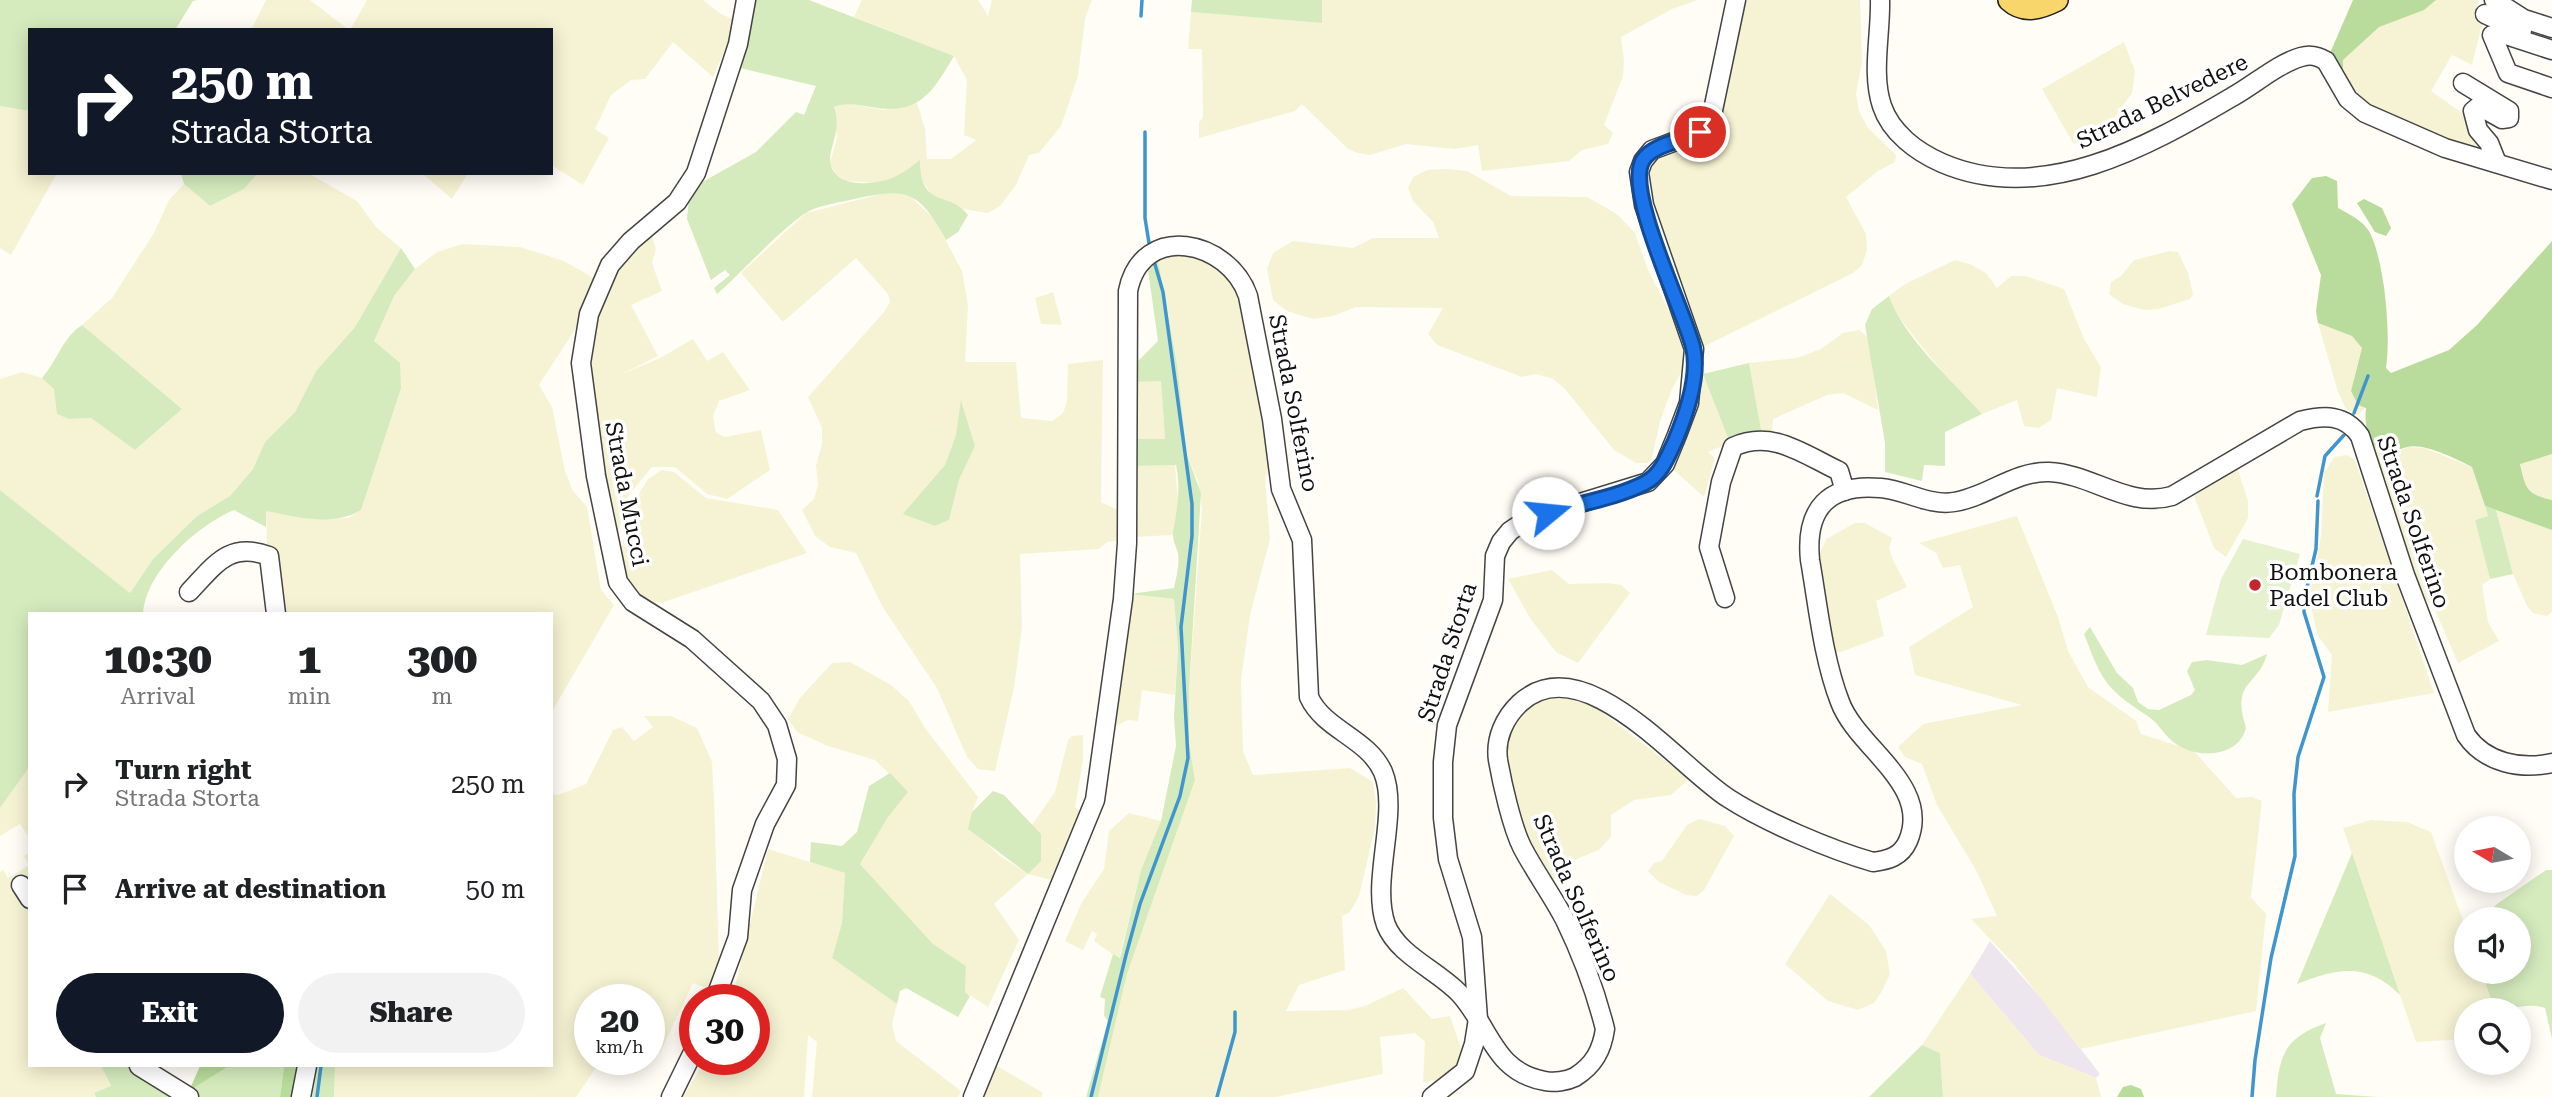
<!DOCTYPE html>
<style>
body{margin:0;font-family:"Roboto Serif",serif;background:#f2f2f2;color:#202124;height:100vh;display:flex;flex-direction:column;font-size:26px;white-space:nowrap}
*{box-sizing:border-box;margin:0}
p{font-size:23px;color:#757577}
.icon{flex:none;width:38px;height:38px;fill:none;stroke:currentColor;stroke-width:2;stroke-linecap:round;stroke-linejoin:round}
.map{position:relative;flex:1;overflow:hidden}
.details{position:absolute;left:28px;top:612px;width:525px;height:455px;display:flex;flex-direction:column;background:#fff;border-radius:0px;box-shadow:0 4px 18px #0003}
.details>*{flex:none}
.top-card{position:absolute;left:28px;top:28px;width:525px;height:147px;border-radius:0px;box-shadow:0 4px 18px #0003;background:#111827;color:#fff;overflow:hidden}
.needle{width:46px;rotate:280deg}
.controls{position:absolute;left:2454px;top:816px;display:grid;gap:14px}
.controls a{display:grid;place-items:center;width:77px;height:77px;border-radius:50%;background:#fff;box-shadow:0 4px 18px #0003;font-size:35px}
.speed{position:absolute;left:574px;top:984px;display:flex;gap:14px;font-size:35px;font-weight:700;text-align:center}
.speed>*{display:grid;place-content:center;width:91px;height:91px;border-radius:50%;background:#fff;box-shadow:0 4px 18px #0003;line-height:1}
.speed small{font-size:18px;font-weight:400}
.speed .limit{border:10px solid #d22;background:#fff;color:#111}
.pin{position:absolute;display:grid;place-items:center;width:60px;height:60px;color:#fff;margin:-30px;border:4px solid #fff;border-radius:50%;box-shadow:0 2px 7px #0007}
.me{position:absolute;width:77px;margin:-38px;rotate:73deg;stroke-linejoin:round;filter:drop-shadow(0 0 5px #0008)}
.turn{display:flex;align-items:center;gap:24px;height:147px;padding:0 28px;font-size:32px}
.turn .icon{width:91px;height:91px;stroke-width:2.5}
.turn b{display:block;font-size:49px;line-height:60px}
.eta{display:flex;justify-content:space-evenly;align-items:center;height:119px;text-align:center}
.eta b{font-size:42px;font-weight:800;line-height:49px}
.cta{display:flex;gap:14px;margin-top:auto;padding:14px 28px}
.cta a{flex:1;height:80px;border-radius:42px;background:#111827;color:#fff;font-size:28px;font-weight:800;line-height:80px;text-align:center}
.cta a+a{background:#f2f2f2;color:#202124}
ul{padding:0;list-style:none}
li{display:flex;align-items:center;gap:21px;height:105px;padding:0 28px}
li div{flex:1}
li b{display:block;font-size:26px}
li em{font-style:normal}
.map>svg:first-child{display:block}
.industrial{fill:#eee6ef}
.farmland{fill:#f6f3d4;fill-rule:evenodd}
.green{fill:#d5ebbd}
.forest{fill:#b9dc9c}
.pitch{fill:#e6f2cf}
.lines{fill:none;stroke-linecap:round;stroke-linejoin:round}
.stream{stroke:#3f96cf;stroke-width:3.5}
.minor-casing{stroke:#444;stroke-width:21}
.major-casing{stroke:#222;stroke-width:24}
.minor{stroke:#fff;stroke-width:18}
.major{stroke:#f9d66b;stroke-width:21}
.route-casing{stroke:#114b97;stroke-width:18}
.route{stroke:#1a73e8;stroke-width:12}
.poi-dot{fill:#c4262e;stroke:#fff;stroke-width:2.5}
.labels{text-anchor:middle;stroke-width:7;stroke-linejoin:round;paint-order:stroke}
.street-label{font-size:23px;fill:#111;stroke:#fff}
.poi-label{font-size:23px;fill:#111;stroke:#fff;text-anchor:start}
</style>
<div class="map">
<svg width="2552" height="1097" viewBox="0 0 2552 1097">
<rect width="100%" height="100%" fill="#fffdf5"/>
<path class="industrial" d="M1990,941L2043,1000L2100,1074L2096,1078L2039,1055L1970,974Z"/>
<g class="farmland">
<path d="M266,0H310L349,30H251Z"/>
<path d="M367,0H703L721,14L737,21L713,77L673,42L645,79L631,80L611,95L595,129L609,138L583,185L551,165V30H350Z"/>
<path d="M862,0H978L988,16L992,0H1092L1085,19L1078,76L1061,126L1039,153L1029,155L1016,185L1000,206L988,213L963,209L943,201L930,193L920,177V161L897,176L879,183L847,181L836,175L830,163L837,138L833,108L844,103L884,110L917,103L925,129L927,159H951L976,140L964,135L967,80L954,56L854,17Z"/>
<path d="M1322,0H1698L1672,9L1621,37L1624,61L1623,76L1604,125L1613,133L1608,144L1582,150L1569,161L1482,171L1478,145L1455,149L1406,144L1370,155L1358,153L1348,149L1302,104L1295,111L1199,138V122L1203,118L1202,49H1188L1191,12L1321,23Z"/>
<path d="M1738,0H1860L1862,62L1856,94L1859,111L1868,128L1896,155L1895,162L1878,171L1846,197L1866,234L1867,250L1862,265L1853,273L1697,350L1644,174L1656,158L1699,136Z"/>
<path d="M2436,0H2478V12L2483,20L2472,65L2452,55L2431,91L2462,113L2474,142L2484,154L2362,106L2343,76V60L2403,3L2424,10Z"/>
<path d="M2124,42L2135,71L2132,93L2098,140L2082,146L2073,143L2042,89Z"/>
<path d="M0,106L30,111V173H57L11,255L0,248Z"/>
<path d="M1447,169L1467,171L1511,196L1587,197L1617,214L1635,233L1648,270L1683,338L1687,362L1672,389L1660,421L1652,458L1647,463H1636L1614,450L1565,389L1553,379L1537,374L1522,377L1437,345L1428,334L1443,308L1356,307L1333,316L1313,319L1287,311L1273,300L1267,269L1273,253L1293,241L1353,248L1373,238H1439L1433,222L1413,201L1408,188L1413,177L1427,170Z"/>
<path d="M258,173H308L357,201L376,227L401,248L355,327L316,371L295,412L265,442L253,469L230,496L197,516L153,559L130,593L0,490V379L22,372L42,378L54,388L57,403L69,419L91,418L135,450L182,409L82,325L112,298L154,233L169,200L184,184L210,206L244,189Z"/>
<path d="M422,173H468L452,199Z"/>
<path d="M893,191L910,196L935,220L962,271L968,305L965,362H1016L1021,418L1052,421L1063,413L1067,402L1068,364L1103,360L1101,502L1122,512V540L1107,542L1099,549L1020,554L1022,627L1014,688L995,771L978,769L967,757L937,688L882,606L856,553L830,547L815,536L802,510L814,499L818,485L816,465L822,444V428L808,397L884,312L890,302L888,294L856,258L783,322L741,273L806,213ZM962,402L975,446L959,480L949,520L935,526L904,514L945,465L956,435Z"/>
<path d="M650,229L656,249L652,263L662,291L631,305L658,356L622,374L660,358L693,339L707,361L723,352L750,390L719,401L713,416L716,433L725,437L761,430L770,470L727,499L707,494L675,467H652L629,495L615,542L587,362L588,348L608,277Z"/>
<path d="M462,244L520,247L564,261L594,278L576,328L539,385L552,407L565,471L573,491L587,507L601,590L614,605L551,713V614H279L267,548L266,510L314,519L349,518L361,510L370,478L385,351L374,341L378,328L394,296L415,269L437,252Z"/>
<path d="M2170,251L2178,252L2188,273L2193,294L2190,299L2159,309L2144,310L2123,304L2109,294L2111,282L2121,276L2134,260Z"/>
<path d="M1197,252L1242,285L1273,462L1265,478L1270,539L1250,615L1241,680L1243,751L1253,775L1350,768L1373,782L1376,803L1375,828L1359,896L1350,912L1342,916L1345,970L1299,985L1286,1011L1348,1010L1365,1006L1403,988L1432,1019L1450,1016L1464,1057L1462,1070L1446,1079L1423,1082L1425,1042L1415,1033L1380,1037L1383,1074L1276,1097H1098L1127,974L1195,780L1189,743V690L1202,509L1199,483L1187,455L1177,364L1158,260L1165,255Z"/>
<path d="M1955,260L1970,264L1986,273L1997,288L2011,276H2025L2064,289L2084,339L2101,367L2097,397L2057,388L2051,420L2039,428L2024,426L2017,400L1982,414L1958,392L1893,310L1889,296L1905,284Z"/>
<path d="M1053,292L1062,325L1041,324L1035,298Z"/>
<path d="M2318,323L2352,336L2359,341L2362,348L2351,391L2358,405L2366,407L2358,415L2346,409L2338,392Z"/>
<path d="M1859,330L1869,338L1878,410L1843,393L1827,395L1773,419L1772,434L1762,435L1749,363L1797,358L1821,349L1843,333Z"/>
<path d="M1703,374L1730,443L1708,452L1715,458L1704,497L1666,463Z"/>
<path d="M1161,380L1165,439H1133L1132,382Z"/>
<path d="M2369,439L2392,454L2408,447L2424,448L2472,467L2488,516L2475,520L2490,579L2482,585L2488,622L2499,641L2458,663L2436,612L2423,596Z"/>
<path d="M2552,454V500L2534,496L2526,487L2520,463Z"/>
<path d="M2347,455L2355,460L2434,693L2328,712L2332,655L2318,636L2309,598L2321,536L2324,473L2334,457Z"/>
<path d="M1175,465L1178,501L1177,523L1172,535L1135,537L1134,466Z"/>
<path d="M2237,467L2248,501V518L2226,557L2214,548L2194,496Z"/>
<path d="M662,470L674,472L706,498L778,510L807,553L661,603L657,601L652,610L635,601L618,566L627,525L640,492L648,479Z"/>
<path d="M2496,510L2552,530V612L2547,616L2533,613L2527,606L2513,574Z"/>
<path d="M2017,516L2058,617L2068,651L2088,687L2136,721L2141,734L2194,751L2236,798L2252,797L2262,801L2251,897L2266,914L2256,1011L2080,1049L2015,965L1971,919L1997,916L1977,872L1937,805L1922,764L1905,757L1898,747L1923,724L2022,705L1915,675L1909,647L1973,607L1960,565L1943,568L1936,553L1919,543Z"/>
<path d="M1855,523H1865L1892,538L1889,548L1893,560L1907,587L1876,601L1884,636L1841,652H1834L1817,560L1826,539Z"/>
<path d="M1552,570L1569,584L1607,583L1621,585L1630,593L1578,663L1556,652L1530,618L1508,579Z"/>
<path d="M1130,594L1174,599L1178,649L1175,695L1142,690L1138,721L1128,720L1114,727Z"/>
<path d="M850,662L891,685L909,701L925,728L978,797L972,812L982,839L1000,856L1028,874L1041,834L1032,825L1055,792L1068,740L1072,736L1083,735V760L1075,807L1083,813L1055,881L1028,874L994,904L1019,940L988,1007L965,992L966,966L933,944L860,864L888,817L908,792L875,760L828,746L797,732L788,719L800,698L832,663Z"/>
<path d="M1549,695L1586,700L1689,779L1671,795L1634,800L1611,815V837L1599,850L1574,860L1549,883L1527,841L1509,790L1502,749L1517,715Z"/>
<path d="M644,716H671L697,728L712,762L714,798L719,960L708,989L693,983L660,1053L649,1047V999H590V1059H602L576,1097H334L335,1066H551V794L558,795L586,784L613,730L622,727L634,741L653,727Z"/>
<path d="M30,766V839L20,824L0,836V808Z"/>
<path d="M1129,813L1161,821L1141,870L1119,959L1094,941L1097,934L1092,931L1083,950L1065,941L1081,904L1104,869L1109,831Z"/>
<path d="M1699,819L1725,826L1734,836L1704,890L1697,896L1686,895L1659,882L1648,871L1654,863L1662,861L1687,825Z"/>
<path d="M2371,820L2407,822L2431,832L2466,929V971H2481L2495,1010H2466V1039L2416,1042L2343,828Z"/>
<path d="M768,849L845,873L842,923L832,958L897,1004L892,1024L896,1041L961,1091L958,1097H812L817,1042L808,1035L804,1097H683L706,1059H754V999H732Z"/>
<path d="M30,852V1066H101L111,1087L94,1093L96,1097H0V872L3,870L8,878L29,865L24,856Z"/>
<path d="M1830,894L1869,925L1886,951L1890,974L1882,991L1874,1003L1858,1010L1828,1001L1785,964Z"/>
<path d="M1970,974L2039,1055L2096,1078L2101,1097H1943L1940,1053L1922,1045Z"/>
<path d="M994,1064L1043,1093L1041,1097H981Z"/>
</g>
<g class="green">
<path d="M0,0H198L193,1L175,30H30V111L0,106Z"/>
<path d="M752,0H809L954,56C932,93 919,116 871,107C857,105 847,102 834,107C843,133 826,150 831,165C837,190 881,185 898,175C906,171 913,165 920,160C920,210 950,190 968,215L958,232L946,240C917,187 905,188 850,200C836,203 816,206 804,214C773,236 746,269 717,294L714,288L730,275L725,270L711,280L687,219L689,197L697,185L756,152L796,112L804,115L816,86L736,67Z"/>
<path d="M1192,0H1322V23L1191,12Z"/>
<path d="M181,173H258L244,189L210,206L184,184Z"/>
<path d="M401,248L415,269L394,296L374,341L400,363L401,388L361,510C334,527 296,517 266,511V527L234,510C197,526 146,571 143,614H30V766L0,808V490L130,593L153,559L197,516L230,496L253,469L265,442L295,412L316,371L355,327Z"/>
<path d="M1158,260L1177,364L1187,455L1201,493L1189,690V743L1195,780L1127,974L1098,1097H1086L1108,1021L1104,1016L1105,999L1100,997L1113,954L1120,958L1141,870L1161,821L1176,746L1174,717L1178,649L1174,599L1130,594L1174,588C1176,577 1180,565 1178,554C1177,547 1172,540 1173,532C1177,511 1181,488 1176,465L1134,466L1133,439H1165L1161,381L1132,382L1134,365L1158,341L1148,270L1151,264Z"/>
<path d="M1889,296C1902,336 1954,383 1982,414L1945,432V466L1924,465L1922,481L1885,472V443L1865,325L1872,309Z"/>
<path d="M82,325L182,409L135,450L91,418L69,419L57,414L54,389L42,378C57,361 63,337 82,325Z"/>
<path d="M1749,363L1762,435L1730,443L1703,374Z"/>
<path d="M961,400L975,446L959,480L949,520L935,526L903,514L945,465L956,435Z"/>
<path d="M2485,506L2496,510L2513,574L2490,579L2475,520L2488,516Z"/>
<path d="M2090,627L2117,673L2133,688L2138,702L2148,709L2159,710L2191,695L2195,690L2187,671L2192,662L2207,660L2242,665L2267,654C2258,687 2231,680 2246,727C2240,759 2192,760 2171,740C2163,733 2158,723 2149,717C2133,706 2119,698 2107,683C2096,668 2091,651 2084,634Z"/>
<path d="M890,773L908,792L888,817L860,864L933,944L966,966L965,992L970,996L958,1017L906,988L900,991L897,1004L832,958L842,923L845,873L810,862L811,842L842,846L857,832L869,786Z"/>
<path d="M993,791L1004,795L1041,834V861L1028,874L968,829L972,812Z"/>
<path d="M2352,853L2400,995C2367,962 2338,968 2297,984Z"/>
<path d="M2546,870H2552V1039L2545,1008C2525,1002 2514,1010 2495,1010L2481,971H2518V919H2482L2497,904Z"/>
<path d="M2326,1023L2320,1038L2336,1094L2378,1097H2276C2279,1055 2284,1038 2326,1023Z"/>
<path d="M1922,1045L1940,1053L1943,1097H1869Z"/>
<path d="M101,1066H136L185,1097H96L94,1093L111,1086Z"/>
<path d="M229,1066H284L280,1097H198L189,1091Z"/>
<path d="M317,1066H335L334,1097H312Z"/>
</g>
<g class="forest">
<path d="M2353,0H2436L2424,10L2379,27L2343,60V76L2330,53Z"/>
<path d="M2326,176L2337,181L2338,208C2349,214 2363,221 2369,231C2385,261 2391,335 2386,368L2391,373L2449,350L2477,325L2552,241V454L2520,464C2526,489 2526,494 2552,500V530L2485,506L2472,467C2456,459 2425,443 2407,447C2396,450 2392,454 2380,453C2368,438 2364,427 2366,408L2358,405L2351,391L2362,348L2352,336L2318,323L2316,311L2321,275L2292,204L2312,178Z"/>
<path d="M2364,199L2382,208L2391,228L2386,236L2375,232L2357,203Z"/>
<path d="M200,1066H229L189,1091Z"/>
<path d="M284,1066H307L309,1097H280Z"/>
<path d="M2131,1085L2141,1089L2144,1097H2117L2123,1087Z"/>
</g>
<path class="pitch" d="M2243,539L2300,554L2279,625L2269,638L2206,635L2221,579Z"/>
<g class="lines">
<g class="stream">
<path d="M1141,16L1142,0"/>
<path d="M1145,132V218L1149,243"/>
<path d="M2354,413L2368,376"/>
<path d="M2317,496L2325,456L2344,435"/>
<path d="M317,1097L321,1066"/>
<path d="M1091,1097L1126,955L1140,904L1180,796L1188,758L1181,627L1192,536V504L1163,292L1154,261"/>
<path d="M1217,1097L1235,1032V1012"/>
<path d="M2252,1097L2255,1060L2271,958L2295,856L2294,794L2298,757L2324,677L2304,612V600L2316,549L2318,501"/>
</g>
<defs>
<g id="minor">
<path d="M1880,0C1881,33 1871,74 1882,106C1891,133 1917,152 1942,163C2042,206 2147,147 2232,97C2254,85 2277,64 2301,57C2311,54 2318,56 2326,61L2348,99L2365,113L2445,148L2552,180"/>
<path d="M2494,0L2524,19L2552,28"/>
<path d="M2485,14L2522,31"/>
<path d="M2552,50L2503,34L2492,35L2508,73L2552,88"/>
<path d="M2463,83L2509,111V118L2502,119L2479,106L2473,111L2478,130L2489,143L2497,163"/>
<path d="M189,592C215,565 229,541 269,556L276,614"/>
<path d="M1725,598L1709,547L1721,482L1733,447C1772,429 1803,454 1839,471L1845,491"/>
<path d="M21,885L30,899"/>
<path d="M715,999L738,937L742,890L765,824L786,785L787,759L777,725L761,701L692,639L633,602L618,582L596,476L581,363L589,314L610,265L631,241L677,202L696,173L738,44L746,0"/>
<path d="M139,1066L189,1097"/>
<path d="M301,1097L307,1066"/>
<path d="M671,1097L695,1048"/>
<path d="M973,1097L1095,800L1123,599L1127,543L1128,291C1142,221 1229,240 1248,296L1272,419L1281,489L1302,540L1309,697C1324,730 1368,738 1383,772C1400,813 1370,881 1386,925C1398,955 1437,970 1459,993C1490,1026 1493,1072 1545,1081C1554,1083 1567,1081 1575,1077C1594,1065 1602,1050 1605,1029C1596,993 1581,953 1565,920C1552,895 1535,872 1522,847C1512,827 1502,783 1498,760C1495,739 1504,718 1520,703C1584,645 1679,767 1728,798C1765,822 1831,850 1873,862C1888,860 1901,857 1908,841C1932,785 1857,748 1840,702C1823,658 1818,606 1810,560C1805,509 1828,483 1881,488C1905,490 1929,506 1954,502C1987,497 2014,471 2049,472C2093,474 2128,509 2172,496L2300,421C2324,415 2345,414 2360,436L2405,575L2466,735C2485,763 2521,770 2552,763"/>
<path d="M1432,1097L1465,1071L1474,1044L1478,1019L1472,937L1448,859L1443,818V762L1447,725L1493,600L1495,556L1501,542L1510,531L1528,519L1648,482L1665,464L1677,435L1689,403L1694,349L1644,205L1639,172L1643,161L1652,150L1700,132L1712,115L1736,0"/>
</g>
<path id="major" d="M2009,0C2024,14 2041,8 2057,0"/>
</defs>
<use href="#minor" class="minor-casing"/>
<use href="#major" class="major-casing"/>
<use href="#minor" class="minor"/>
<use href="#major" class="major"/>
</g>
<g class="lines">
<defs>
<path id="route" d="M1548,513C1580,503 1616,498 1645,483C1661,475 1668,456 1675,441C1686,415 1700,376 1693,347C1684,311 1624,190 1643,160C1653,144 1683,141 1700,132"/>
</defs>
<use href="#route" class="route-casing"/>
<use href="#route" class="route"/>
</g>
<circle class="poi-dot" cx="2255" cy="585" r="7"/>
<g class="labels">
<g class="street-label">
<text transform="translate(2162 101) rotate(-26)" y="8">Strada Belvedere</text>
<text transform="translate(1294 403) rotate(79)" y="8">Strada Solferino</text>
<text transform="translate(627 494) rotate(79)" y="8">Strada Mucci</text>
<text transform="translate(2414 522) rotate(71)" y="8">Strada Solferino</text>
<text transform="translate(1447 652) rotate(-72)" y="8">Strada Storta</text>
<text transform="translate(1577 898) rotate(66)" y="8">Strada Solferino</text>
</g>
<g class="poi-label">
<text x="2269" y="580">Bombonera<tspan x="2269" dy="26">Padel Club</tspan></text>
</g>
</g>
</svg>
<div class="controls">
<a><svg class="needle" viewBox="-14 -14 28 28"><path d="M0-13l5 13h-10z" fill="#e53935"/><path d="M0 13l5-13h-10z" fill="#757577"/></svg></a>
<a><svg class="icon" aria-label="sound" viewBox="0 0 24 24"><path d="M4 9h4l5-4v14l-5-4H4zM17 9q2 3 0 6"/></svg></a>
<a><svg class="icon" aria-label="search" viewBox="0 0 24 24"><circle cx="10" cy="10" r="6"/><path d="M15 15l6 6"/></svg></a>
</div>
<div class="speed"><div>20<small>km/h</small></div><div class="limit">30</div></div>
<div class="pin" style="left:1700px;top:132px;background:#d93025"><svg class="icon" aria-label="arrive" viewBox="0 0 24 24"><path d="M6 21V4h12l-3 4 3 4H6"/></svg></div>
<svg class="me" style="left:1548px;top:513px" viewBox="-20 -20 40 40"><circle r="19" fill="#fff"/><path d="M0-13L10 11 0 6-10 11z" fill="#1a73e8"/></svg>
<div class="top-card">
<div class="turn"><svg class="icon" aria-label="right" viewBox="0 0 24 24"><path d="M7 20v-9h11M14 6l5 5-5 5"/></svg><div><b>250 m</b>Strada Storta</div></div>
</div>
<section class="details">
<div class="eta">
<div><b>10:30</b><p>Arrival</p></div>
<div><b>1</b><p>min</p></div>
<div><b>300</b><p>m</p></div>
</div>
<ul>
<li><svg class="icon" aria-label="right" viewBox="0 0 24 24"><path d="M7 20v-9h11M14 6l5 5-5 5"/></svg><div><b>Turn right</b><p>Strada Storta</p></div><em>250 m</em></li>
<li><svg class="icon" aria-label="arrive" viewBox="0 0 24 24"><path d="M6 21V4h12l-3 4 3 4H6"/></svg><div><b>Arrive at destination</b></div><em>50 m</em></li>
</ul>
<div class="cta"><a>Exit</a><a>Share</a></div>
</section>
</div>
